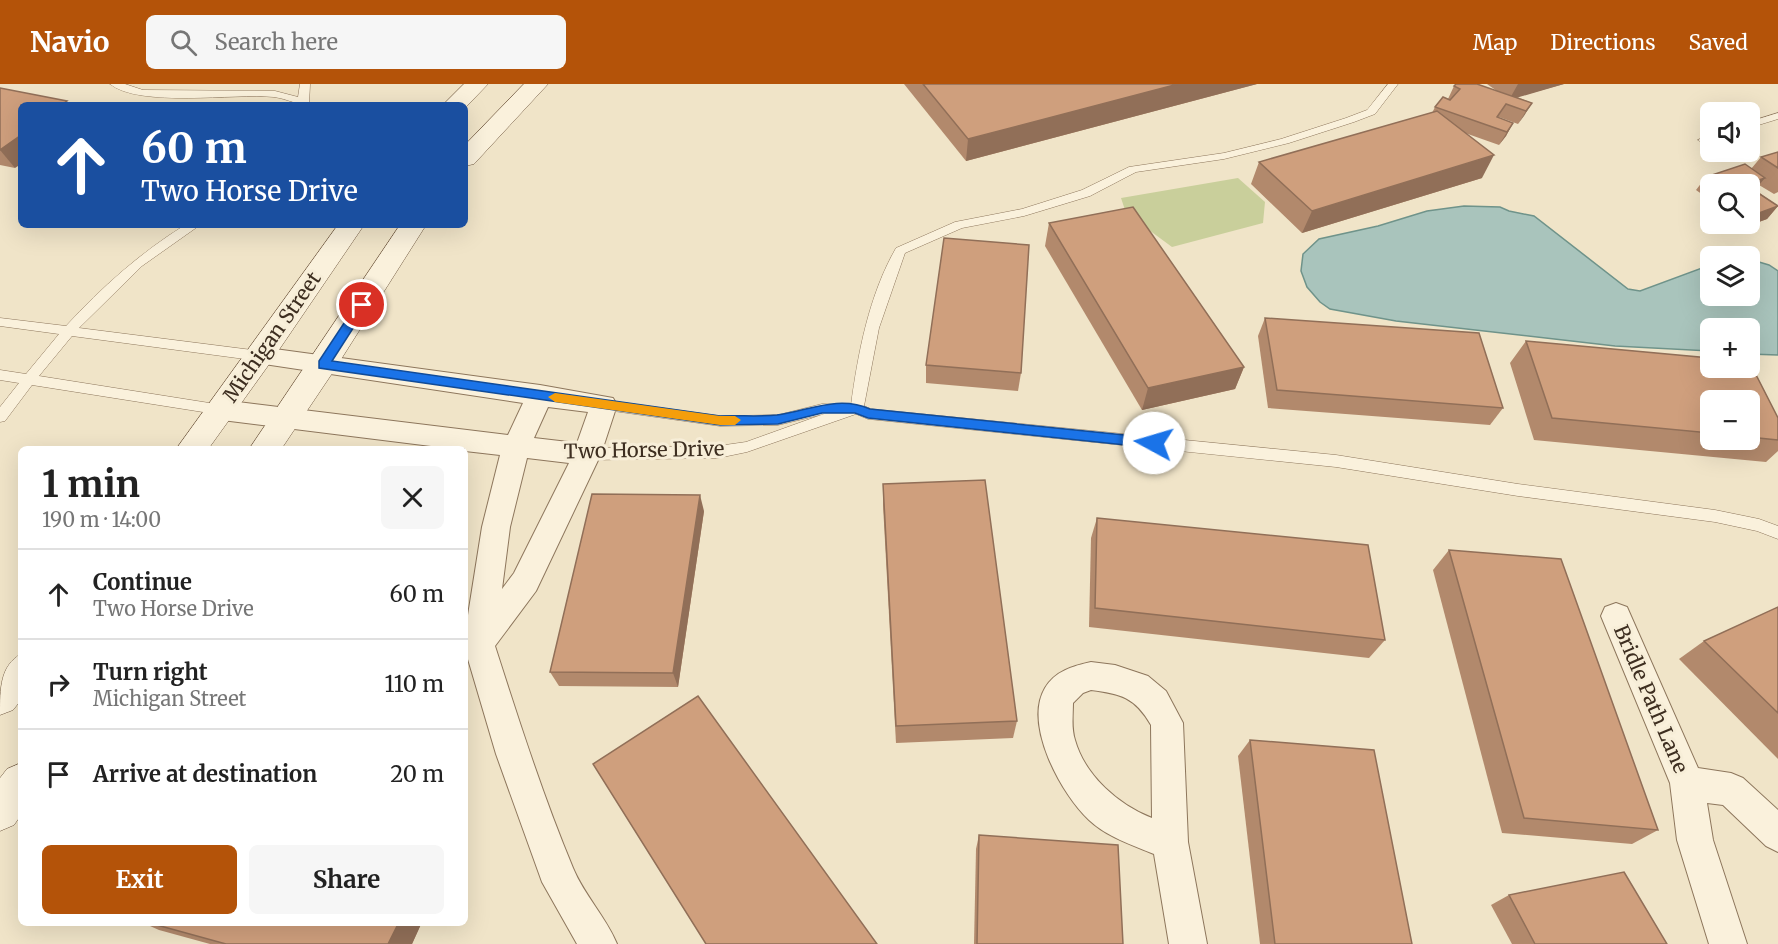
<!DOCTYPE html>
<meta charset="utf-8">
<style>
body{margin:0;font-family:Merriweather,serif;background:#f6f6f6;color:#222;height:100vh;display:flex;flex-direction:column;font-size:22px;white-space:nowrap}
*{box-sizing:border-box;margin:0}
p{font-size:20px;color:#767676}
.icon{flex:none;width:33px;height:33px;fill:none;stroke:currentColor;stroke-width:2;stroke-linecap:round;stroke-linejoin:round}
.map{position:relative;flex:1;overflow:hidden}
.sheet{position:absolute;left:18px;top:362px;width:450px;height:480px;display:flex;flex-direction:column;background:#fff;border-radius:9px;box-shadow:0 6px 24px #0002}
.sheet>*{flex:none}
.banner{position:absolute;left:18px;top:18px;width:450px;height:126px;border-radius:9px;box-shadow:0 6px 24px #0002;background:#1a4fa0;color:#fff;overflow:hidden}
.fabs{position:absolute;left:1700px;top:18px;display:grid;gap:12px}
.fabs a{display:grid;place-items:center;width:60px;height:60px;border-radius:9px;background:#fff;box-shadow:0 6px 24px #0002;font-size:30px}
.pin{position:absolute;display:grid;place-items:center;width:51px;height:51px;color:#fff;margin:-26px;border:3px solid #fff;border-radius:50%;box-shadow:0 2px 6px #0007}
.me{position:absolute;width:66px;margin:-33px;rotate:276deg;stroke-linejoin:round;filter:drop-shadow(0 0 4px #0008)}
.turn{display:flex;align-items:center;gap:21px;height:126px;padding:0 24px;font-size:27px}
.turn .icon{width:78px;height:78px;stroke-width:2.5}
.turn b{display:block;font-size:42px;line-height:51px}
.round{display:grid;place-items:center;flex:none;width:63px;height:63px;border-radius:9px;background:#f6f6f6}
.head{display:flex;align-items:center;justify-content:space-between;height:102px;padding:0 24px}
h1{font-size:36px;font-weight:700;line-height:45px}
.primary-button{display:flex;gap:12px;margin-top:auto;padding:12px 24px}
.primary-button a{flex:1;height:69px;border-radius:9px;background:#b45309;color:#fff;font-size:24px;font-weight:700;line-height:69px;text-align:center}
.primary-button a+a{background:#f6f6f6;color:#222}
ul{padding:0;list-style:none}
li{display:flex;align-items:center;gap:18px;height:90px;padding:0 24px;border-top:2px solid #e0e0e0}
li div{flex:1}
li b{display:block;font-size:22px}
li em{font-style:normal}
header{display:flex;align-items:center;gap:36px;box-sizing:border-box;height:84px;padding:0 30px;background:#b45309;color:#fff}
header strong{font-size:28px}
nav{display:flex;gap:33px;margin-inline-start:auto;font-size:21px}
.search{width:420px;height:54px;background:#f6f6f6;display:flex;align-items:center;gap:15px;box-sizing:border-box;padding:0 21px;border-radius:9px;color:#767676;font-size:22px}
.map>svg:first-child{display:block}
.green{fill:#c9cf9b}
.water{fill:#a9c4bc;stroke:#6f938a;stroke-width:1.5}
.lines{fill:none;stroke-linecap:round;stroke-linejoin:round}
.lane-casing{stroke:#8d765c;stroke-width:1}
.street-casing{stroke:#8d765c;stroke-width:2}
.secondary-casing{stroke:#6f573f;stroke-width:1}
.lane{fill:#faf1dc;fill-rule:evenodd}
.street{fill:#faf1dc;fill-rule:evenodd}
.secondary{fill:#faf1dc;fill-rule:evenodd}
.wall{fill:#b2896c;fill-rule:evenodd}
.shaded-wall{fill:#916f58}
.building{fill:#cf9f7d;stroke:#916f58;stroke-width:1.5}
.route{fill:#1a73e8;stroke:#114b97;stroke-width:1.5}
.slow{fill:#f59e0b}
.labels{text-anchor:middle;stroke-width:6;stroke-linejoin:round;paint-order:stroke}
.street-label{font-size:20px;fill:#3d2e20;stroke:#f7eed8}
</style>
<header>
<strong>Navio</strong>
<div class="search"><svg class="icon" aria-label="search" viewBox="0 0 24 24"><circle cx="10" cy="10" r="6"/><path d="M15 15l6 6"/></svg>Search here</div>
<nav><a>Map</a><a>Directions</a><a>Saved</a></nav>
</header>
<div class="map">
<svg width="1778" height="860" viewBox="0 0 1778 860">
<rect width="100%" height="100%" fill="#f0e4c8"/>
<path class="green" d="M1238,94L1265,118L1263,139L1172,163L1126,129L1121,114Z"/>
<path class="water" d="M1464,122L1500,123L1509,127L1534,132L1628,205L1640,207L1710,181V212H1749V175L1769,181L1778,187V271L1749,270V244H1710V267L1615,262L1396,237L1330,225L1320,218L1307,203L1301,187L1303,170L1319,155L1378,142L1427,127Z"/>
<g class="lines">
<defs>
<g id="lane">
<path d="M110,0H125L143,6L275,7L298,13L300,0H310L309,21C297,21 288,15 274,13C235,9 139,24 110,0Z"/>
<path d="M1388,0H1398L1375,30L1354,38L1289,59L1224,75L1136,88L1090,112L1024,132L962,144L905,169L879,244L864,322L871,325L1336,371L1518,400L1715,426L1759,435L1778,442V455L1757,447L1715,438L1518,412L1336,383L868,335L856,330L747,368L718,374L587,376L582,374L580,370L582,366L587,364L718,362L746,358L824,330L778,341L720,342L599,325L597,321L604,316L720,332L778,331L822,320L851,321C858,269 869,211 896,164L955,138L1022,125L1082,106L1129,83L1224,69L1281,55L1346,34L1367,26Z"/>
<path d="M1778,29V35L1749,44V38Z"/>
<path d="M1710,51V57L1703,59L1698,56Z"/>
<path d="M185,141H200L142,182L79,244L260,267L267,272L265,275L260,277L72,252L39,292L222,321L229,326L227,330L222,331L32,301L5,337L0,338V323L19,299L0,296V286L26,290L59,250L0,242V234L66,242C102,203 140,169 185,141Z"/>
</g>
<g id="street">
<path d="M260,263L540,301L613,314L617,321L601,370L536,507L495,562C519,637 543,712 573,784C584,811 606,833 617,860H577L542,798L496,670L465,565V550L482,443L500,371L465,367V364H447L222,336L213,333L209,326L213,319L222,316L508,351L523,319L251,278L247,272L251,266ZM548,323L588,328L577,359L534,354ZM527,374L569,379L514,489L502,505L510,443Z"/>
<path d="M1616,519L1627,523L1698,684L1731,689L1743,694L1778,726V768L1766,762L1723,721L1707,719L1713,756L1747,860H1709L1677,756L1670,699L1601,532L1605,523Z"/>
<path d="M1091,578L1115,581L1148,592L1166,607L1183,639L1188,758L1207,860H1169L1154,770C1132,761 1107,753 1089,736C1062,711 1023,641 1045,604C1055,587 1073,582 1091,578ZM1091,606C1121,610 1135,613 1151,641L1152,734C1119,721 1085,692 1075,656C1071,644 1073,631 1073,619L1083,609Z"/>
</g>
<g id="secondary">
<path d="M464,0H488L465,24V21H443Z"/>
<path d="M524,0H548L474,80L465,82V61Z"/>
<path d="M338,141H364L270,279L209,364H177Z"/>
<path d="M400,141H426L333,288L282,364H250Z"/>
<path d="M21,570V616L13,626L0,631C0,604 0,582 21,570Z"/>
<path d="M21,679V731L14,741L0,747V694L7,685Z"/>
</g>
</defs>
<use href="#lane" class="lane-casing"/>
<use href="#street" class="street-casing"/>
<use href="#secondary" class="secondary-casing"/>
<use href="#lane" class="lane"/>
<use href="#street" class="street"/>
<use href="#secondary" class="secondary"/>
</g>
<g class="wall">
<path d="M904,0H1257L966,77Z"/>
<path d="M1487,0H1564L1517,13L1532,19L1518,40L1499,33V34L1513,39L1506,52L1499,61L1465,49L1482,94L1302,149L1251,100L1259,78L1432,29L1435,23L1448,15L1454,2L1497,7Z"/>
<path d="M0,4L15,84L0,81Z"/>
<path d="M1778,68V108L1774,110L1759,101L1755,106L1778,122L1767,135L1748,142L1744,140H1749V100H1710V116L1696,106L1706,93L1751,85L1761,73Z"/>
<path d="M1049,139L1244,283L1235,305L1142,326L1045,162Z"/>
<path d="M1265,234L1503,324L1490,341L1268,324L1258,252Z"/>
<path d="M1526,257L1710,274V284H1749V277L1778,334V367L1766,378L1534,356L1510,279ZM1710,316H1749V356H1710Z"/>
<path d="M926,281L1021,289L1018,307L926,299Z"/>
<path d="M883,400L1017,637L1013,654L896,659L883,421Z"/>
<path d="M704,427L678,603L559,602L550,588Z"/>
<path d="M1097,434L1385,556L1369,574L1089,543L1091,454Z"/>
<path d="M1449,466L1658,746L1632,760L1502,749L1433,486Z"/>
<path d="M1778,523V675L1679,575L1704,557Z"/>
<path d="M1250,656L1412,860H1260L1238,672Z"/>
<path d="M979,751L1123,860H974L976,765Z"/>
<path d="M1509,811L1667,860H1512L1491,821Z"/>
<path d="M141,838H422L412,860H210L159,846Z"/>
</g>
<g class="shaded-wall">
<path d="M1178,0H1257L966,77L968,55Z"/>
<path d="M1518,0H1564L1509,16Z"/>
<path d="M1532,19L1524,32L1518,40L1526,27Z"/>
<path d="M1513,39L1506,52L1499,61L1507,48Z"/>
<path d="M21,51V80L15,84L0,66Z"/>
<path d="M1494,71L1482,94L1302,149L1312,127Z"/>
<path d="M1765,94L1754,107L1749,108V100H1745Z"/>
<path d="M1778,122L1767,135L1748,142L1759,129Z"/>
<path d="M1244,283L1235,305L1142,326L1148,304Z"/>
<path d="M700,411L704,427L678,603L673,589Z"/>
<path d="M399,838H422L412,860H388Z"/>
</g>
<g class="building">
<path d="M923,0H1178L968,55Z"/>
<path d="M1456,0H1477L1532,19L1526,27L1506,20L1497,33L1513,39L1507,48L1435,23L1443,13L1450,16L1460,5L1454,2Z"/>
<path d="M0,4L67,17L62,21H21V51L0,66Z"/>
<path d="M1437,27L1494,71L1312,127L1259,78Z"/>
<path d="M1778,68V84L1761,73Z"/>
<path d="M1745,80L1765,94L1746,100H1717L1706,93Z"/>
<path d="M1749,103L1778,122L1759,129L1749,122Z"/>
<path d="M1133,123L1244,283L1148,304L1049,139Z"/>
<path d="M944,154L1029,161L1021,289L926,281Z"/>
<path d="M1265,234L1479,249L1503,324L1277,306Z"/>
<path d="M1526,257L1710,274V284H1749V277L1778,334V356L1749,353V316H1710V349L1552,334Z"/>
<path d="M985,396L1017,637L896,642L883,400Z"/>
<path d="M592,410L700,411L673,589L550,588Z"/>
<path d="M1097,434L1368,461L1385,556L1095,524Z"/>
<path d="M1449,466L1561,475L1658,746L1524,734Z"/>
<path d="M1778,523V629L1704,557Z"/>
<path d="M698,612L877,860H706L593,680Z"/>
<path d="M1250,656L1374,666L1412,860H1275Z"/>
<path d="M979,751L1118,761L1123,860H977Z"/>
<path d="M1624,788L1667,860H1535L1509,811Z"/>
<path d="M146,838H399L388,860H226Z"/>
</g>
<path class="route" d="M362,217L368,221L332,277L720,332C738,331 758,333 777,331C808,327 838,311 870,325L1154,354L1160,359L1154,364L868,334L855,329H822L778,340L720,341L319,284V277L358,218Z"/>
<path class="slow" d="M555,309L720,332H735L741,336L735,341H720L555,318L548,313Z"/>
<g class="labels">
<g class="street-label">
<text transform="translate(272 253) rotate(-55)" y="7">Michigan Street</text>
<text transform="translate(644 366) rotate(-1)" y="7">Two Horse Drive</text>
<text transform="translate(1651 615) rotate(67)" y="7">Bridle Path Lane</text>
</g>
</g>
</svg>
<div class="fabs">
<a><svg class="icon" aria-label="sound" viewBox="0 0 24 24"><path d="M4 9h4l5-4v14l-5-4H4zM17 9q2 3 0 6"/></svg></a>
<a><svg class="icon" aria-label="search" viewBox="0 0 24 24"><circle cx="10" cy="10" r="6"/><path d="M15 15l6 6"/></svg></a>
<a><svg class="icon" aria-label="layers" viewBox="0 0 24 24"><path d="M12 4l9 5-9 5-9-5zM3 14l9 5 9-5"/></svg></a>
<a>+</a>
<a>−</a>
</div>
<div class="pin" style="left:362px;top:221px;background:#d93025"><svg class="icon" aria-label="arrive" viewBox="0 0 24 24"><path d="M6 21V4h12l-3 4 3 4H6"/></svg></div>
<svg class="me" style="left:1154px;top:359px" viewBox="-20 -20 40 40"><circle r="19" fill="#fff"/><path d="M0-13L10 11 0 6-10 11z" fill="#1a73e8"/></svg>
<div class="banner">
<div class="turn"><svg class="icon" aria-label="ahead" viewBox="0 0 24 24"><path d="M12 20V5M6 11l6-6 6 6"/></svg><div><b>60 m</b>Two Horse Drive</div></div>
</div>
<section class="sheet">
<div class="head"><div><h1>1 min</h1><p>190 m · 14:00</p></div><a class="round"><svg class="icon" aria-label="close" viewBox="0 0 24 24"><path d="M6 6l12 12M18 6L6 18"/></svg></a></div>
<ul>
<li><svg class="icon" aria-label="ahead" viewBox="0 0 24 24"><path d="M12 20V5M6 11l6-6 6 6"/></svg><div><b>Continue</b><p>Two Horse Drive</p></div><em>60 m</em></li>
<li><svg class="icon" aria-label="right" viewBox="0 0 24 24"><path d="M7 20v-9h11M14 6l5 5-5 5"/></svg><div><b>Turn right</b><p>Michigan Street</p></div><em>110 m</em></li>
<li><svg class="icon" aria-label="arrive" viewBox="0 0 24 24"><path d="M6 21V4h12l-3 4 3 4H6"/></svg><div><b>Arrive at destination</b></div><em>20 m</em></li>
</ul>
<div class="primary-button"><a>Exit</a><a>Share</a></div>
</section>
</div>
